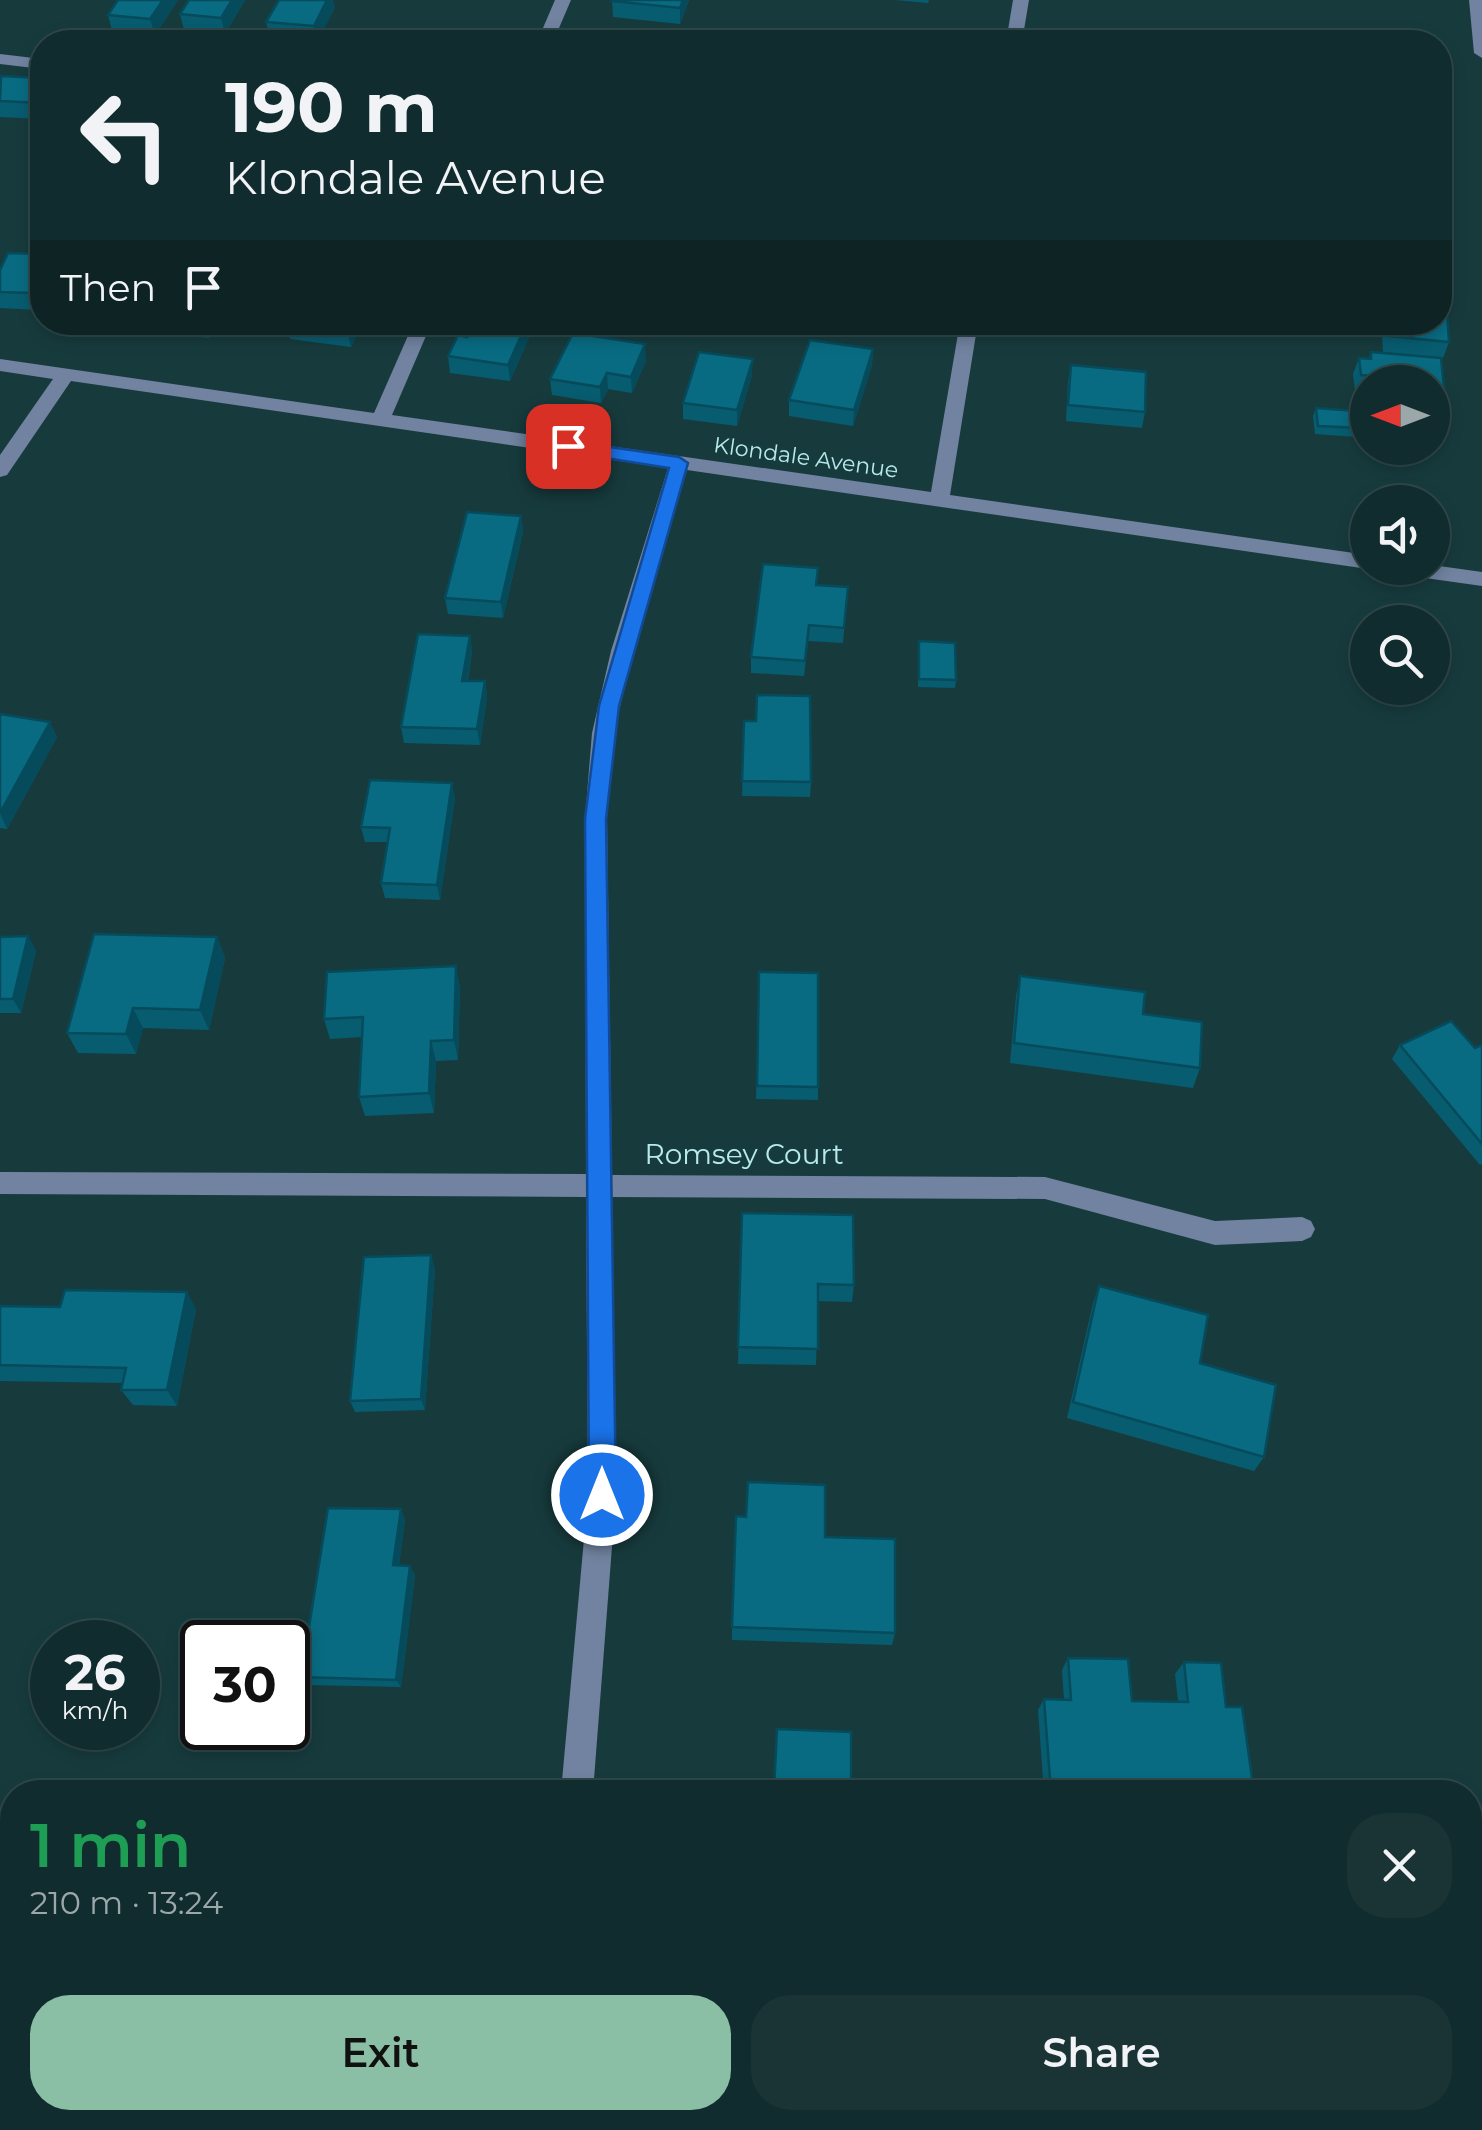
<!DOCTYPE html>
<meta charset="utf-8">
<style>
body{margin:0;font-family:Montserrat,sans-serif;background:#1a3436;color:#f1f3f6;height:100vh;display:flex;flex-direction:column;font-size:38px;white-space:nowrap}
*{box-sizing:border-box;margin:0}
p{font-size:32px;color:#9ca7aa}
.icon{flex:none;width:55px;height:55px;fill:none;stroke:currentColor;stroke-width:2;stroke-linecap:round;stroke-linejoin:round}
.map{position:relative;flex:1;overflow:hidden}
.side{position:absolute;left:0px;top:1780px;width:1482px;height:350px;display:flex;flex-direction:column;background:#112c2e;border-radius:40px 40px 0 0;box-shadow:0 5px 15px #0003,0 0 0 2px #30484a}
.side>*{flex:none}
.guide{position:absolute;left:30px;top:30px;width:1422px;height:305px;border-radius:40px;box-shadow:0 5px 15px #0003,0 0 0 2px #30484a;background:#112c2e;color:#f1f3f6;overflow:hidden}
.needle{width:65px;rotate:270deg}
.buttons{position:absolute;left:1350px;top:365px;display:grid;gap:20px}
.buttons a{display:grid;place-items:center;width:100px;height:100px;border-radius:50%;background:#112c2e;box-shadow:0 5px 15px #0003,0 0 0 2px #30484a;font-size:50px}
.speed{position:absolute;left:30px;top:1620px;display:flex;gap:20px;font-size:50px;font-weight:700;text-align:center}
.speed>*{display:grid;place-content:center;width:130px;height:130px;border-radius:50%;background:#112c2e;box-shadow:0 5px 15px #0003,0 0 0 2px #30484a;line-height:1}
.speed small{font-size:25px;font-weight:400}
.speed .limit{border:5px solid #111;border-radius:15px;background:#fff;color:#111}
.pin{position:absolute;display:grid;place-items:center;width:85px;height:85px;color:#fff;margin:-42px;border-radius:20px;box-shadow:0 5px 15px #0006}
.me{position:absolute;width:110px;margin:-55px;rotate:0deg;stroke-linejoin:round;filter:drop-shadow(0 0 8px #0008)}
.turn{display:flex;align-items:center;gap:35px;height:210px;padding:0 30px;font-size:45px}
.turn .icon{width:130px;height:130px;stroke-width:2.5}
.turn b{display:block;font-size:70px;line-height:85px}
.then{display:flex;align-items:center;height:95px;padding:0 30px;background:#0003;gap:20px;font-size:38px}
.round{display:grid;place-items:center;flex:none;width:105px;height:105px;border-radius:40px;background:#1a3436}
.overview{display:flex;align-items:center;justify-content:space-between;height:170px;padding:0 30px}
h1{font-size:60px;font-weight:600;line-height:75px;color:#1e9e55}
.cta{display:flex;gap:20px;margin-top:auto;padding:20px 30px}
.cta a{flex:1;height:115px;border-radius:40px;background:#8abfa5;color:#111;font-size:40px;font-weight:600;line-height:115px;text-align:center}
.cta a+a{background:#1a3436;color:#f1f3f6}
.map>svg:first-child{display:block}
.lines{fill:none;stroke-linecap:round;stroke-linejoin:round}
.minor{fill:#7183a0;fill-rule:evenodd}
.wall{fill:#085c70}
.shaded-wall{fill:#064b5b}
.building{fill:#096b82;stroke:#064b5b;stroke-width:2.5}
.route{fill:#1a73e8;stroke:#114b97;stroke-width:2.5}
.labels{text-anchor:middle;stroke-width:10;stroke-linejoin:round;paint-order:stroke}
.far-street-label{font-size:22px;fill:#b7eaed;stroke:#173b3d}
.street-label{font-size:28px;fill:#b7eaed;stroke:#173b3d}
</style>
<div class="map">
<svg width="1482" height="2130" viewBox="0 0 1482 2130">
<rect width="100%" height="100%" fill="#173b3d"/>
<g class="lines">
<g class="minor">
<path d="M555,0H571L553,42H537Z"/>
<path d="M1013,0H1029L1022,42H1006Z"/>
<path d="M1469,0H1482V58L1474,53Z"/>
<path d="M0,54L42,59V69L0,64Z"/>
<path d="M414,322H432L392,415L931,492L960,322H978L950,495L1368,555V568H1373L1368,569L687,470L633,651L614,733L607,819L612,1175L1045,1177L1215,1221L1302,1217L1311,1221L1315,1229L1311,1237L1302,1241L1215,1245L1045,1199L612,1197L616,1495L593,1792H561L588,1495L586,1197L0,1194V1172L586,1174L585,819L592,733L611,651L668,468L71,381L7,475L0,477V455L53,379L0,371V359L374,413Z"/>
<path d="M1432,565L1482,572V586L1404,575L1394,568Z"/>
<path d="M528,2118H562L561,2130H527Z"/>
<path d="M1214,2118H1271L1277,2130H1219Z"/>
</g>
</g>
<g class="wall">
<path d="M178,0L155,35L112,31L108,15Z"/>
<path d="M245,0L225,34L184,30L180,14Z"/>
<path d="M689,0L680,24L613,17L612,1Z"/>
<path d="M895,0H929L928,3Z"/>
<path d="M335,7L317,42L270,38L266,22Z"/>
<path d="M0,77L42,78V119L0,117Z"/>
<path d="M42,254L38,310L0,308V270Z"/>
<path d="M100,322H130L127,327Z"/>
<path d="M157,322H217L209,338L160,333Z"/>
<path d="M269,322H363L351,347L290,339L287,327L270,325Z"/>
<path d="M474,322H530L531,333L510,381L450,373L448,356L467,337Z"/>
<path d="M1381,322H1440L1449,342L1443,358L1383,352Z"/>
<path d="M873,349L872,365L853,426L789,416V400Z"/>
<path d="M1371,352L1444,388L1438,404L1432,403V382H1368V392L1355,391L1353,374L1359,358H1369Z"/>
<path d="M646,361L632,393L608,389L601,403L552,395L550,379Z"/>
<path d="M1071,365L1145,412L1142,428L1066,421L1068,381Z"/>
<path d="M752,375L737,426L683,419V403Z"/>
<path d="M1316,408L1360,428L1357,437L1315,434L1313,416Z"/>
<path d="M521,516L523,532L503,618L448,614L445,598Z"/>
<path d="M817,585L848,587L843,643L808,641L804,676L751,673V657Z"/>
<path d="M470,636L472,651L468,681H485L487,697L480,745L404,743L401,727Z"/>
<path d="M919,641L956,680L955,688L918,687Z"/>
<path d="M0,714L57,737L7,829L0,828Z"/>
<path d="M744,721L811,782L810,797L742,796Z"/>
<path d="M455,798L440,900L385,898L381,883L388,842H365L361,827Z"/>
<path d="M28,936L36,951L21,1013H0V937Z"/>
<path d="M217,937L225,958L209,1030L143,1028L136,1054L78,1053L67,1033Z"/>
<path d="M759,972L818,1087V1100L756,1099Z"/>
<path d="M1020,976L1143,1014L1200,1068L1193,1088L1010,1063L1016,996Z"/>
<path d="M460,986L458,1060L436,1061L434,1113L365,1116L359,1097L362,1037L330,1039L324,1019Z"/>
<path d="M1400,1045L1475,1048L1482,1045V1164L1480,1165L1392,1059Z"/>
<path d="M742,1213L854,1285L852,1302L818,1301L816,1365L738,1364Z"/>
<path d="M435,1268L425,1410L355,1412L350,1401Z"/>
<path d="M1099,1286L1200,1363L1264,1457L1254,1471L1067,1418L1093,1303Z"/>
<path d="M0,1306L196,1309L177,1406L133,1405L121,1390L123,1383L0,1381Z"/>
<path d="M405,1519L399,1565L415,1575L401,1687L308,1685L301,1677Z"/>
<path d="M732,1627L895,1633L892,1645L732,1640Z"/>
<path d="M1068,1658L1132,1701H1178L1175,1674L1184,1662L1226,1707L1254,1792H1044L1038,1710L1044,1699L1064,1700L1062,1670Z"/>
<path d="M1470,1861L1482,1866V1986L1470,1981Z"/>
</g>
<g class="shaded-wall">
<path d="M163,0H178L155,35L150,19Z"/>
<path d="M232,0H245L225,34L221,18Z"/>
<path d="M327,0H333L335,7L317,42L314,26Z"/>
<path d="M683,0H689L680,24V8Z"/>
<path d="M42,270V300L38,310L32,293Z"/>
<path d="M205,322H217L209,338Z"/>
<path d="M352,322H363L351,347L347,331Z"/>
<path d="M527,322H530L531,333L510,381L508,365Z"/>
<path d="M645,344L646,361L632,393L631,377Z"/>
<path d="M873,349L872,365L853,426L854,410Z"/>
<path d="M753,359L752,375L737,426V410Z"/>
<path d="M607,373L608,389L601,403L600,387Z"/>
<path d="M521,516L523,532L503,618L501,602Z"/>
<path d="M470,636L472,651L465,696L462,681Z"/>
<path d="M485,681L487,697L480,745L477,729Z"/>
<path d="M50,722L57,737L7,829L0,813Z"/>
<path d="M452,783L455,798L440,900L437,885Z"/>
<path d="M28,936L36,951L21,1013L13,999Z"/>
<path d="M217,937L225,958L209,1030L200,1010Z"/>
<path d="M456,966L460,986L458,1060L454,1040Z"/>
<path d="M133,1008L143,1028L136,1054L126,1034Z"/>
<path d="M431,1041L436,1061L434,1113L429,1093Z"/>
<path d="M431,1255L435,1268L425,1410L421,1399Z"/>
<path d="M187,1292L196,1309L177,1406L167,1390Z"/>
<path d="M401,1509L405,1519L398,1574L393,1565Z"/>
<path d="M410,1566L415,1575L401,1687L396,1680Z"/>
<path d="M0,1823L12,1836V1842L0,1828Z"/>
<path d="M12,1965V1981L6,1988L0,1986V1978Z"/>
</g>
<g class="building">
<path d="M118,0H163L150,19L108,15Z"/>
<path d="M189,0H232L221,18L180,14Z"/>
<path d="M279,0H327L314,26L266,22Z"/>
<path d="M613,0H683L680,8L612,1Z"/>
<path d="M892,30L936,33L934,42H890Z"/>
<path d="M1350,40L1377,42H1350Z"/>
<path d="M1,76L42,78V103L0,101Z"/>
<path d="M8,253L42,254V270L32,293L0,292V270Z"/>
<path d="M1440,310L1447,311L1449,342L1388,336V322H1440Z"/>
<path d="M286,322H352L347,331Z"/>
<path d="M474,322H527L508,365L448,356L458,335L467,337Z"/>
<path d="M573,333L645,344L631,377L607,373L600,387L550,379Z"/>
<path d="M810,340L873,349L854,410L789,400Z"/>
<path d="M699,352L753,359L737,410L683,403Z"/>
<path d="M1371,352L1441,358L1444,388L1432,387V382H1375L1374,376L1361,375L1359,358L1371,359Z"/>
<path d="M1071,365L1146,372L1145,412L1068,405Z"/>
<path d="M1316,408L1357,411L1360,428L1318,426Z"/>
<path d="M467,512L521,516L501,602L445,598Z"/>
<path d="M763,564L818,568L816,585L848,587L844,628L809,625L805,661L751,657Z"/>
<path d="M418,634L470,636L462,681H485L477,729L401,727Z"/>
<path d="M919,641L955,643L956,680L919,679Z"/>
<path d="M757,695L810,696L811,782L742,781L744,721H756Z"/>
<path d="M0,714L50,722L0,813Z"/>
<path d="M370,780L452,783L437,885L381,883L390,828L361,827Z"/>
<path d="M94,934L217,937L200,1010L133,1008L126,1034L67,1033Z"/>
<path d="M28,936L13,999H0V937Z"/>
<path d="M456,966L454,1040L431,1041L429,1093L359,1097L363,1017L324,1019L327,972Z"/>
<path d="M759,972L818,973V1087L757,1086Z"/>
<path d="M1020,976L1145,992L1143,1014L1202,1022L1200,1068L1014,1043Z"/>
<path d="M1451,1021L1475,1048L1482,1045V1144L1400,1045Z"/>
<path d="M742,1213L853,1215L854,1285L818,1284V1349L738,1347Z"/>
<path d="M431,1255L421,1399L350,1401L364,1257Z"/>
<path d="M1099,1286L1208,1315L1200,1363L1276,1385L1264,1457L1073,1402Z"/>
<path d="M65,1290L187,1292L167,1390H121L126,1368L0,1365V1306L60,1307Z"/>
<path d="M748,1482L825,1485V1537L895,1539V1633L732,1627L736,1516L746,1517Z"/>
<path d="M328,1508L401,1509L393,1565L410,1566L396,1680L301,1677Z"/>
<path d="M1068,1658L1128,1659L1132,1701L1188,1702L1184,1662L1221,1663L1226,1707H1242L1254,1792H1051L1044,1699L1071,1700Z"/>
<path d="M777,1729L851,1732V1792H747V1789L774,1790Z"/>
<path d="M0,1828L12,1842V1965L0,1978Z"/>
<path d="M1470,1861L1482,1866V1973L1470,1967Z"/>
<rect x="745" y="2118" width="136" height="12"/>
</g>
<path class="route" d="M568,441L679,457L688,463L619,706L606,819L616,1495L612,1504L602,1508L593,1504L589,1495L585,819L599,706L669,468L561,451L559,446Z"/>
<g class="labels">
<g class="far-street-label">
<text transform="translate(806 457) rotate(8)" y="8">Klondale Avenue</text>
</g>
<g class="street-label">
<text x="744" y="1164">Romsey Court</text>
</g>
</g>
</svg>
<div class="buttons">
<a><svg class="needle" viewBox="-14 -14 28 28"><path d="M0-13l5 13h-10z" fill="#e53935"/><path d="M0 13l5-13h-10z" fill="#9ca7aa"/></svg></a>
<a><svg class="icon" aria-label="sound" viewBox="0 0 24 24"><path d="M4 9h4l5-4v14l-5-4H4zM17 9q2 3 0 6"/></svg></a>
<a><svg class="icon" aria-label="search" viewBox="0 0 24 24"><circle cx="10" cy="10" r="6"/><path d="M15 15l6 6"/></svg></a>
</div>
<div class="speed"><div>26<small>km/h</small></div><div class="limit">30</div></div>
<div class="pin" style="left:568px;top:446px;background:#d93025"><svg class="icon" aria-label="arrive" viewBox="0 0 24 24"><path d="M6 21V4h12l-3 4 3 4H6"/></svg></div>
<svg class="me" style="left:602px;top:1495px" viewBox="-20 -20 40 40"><circle r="17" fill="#1a73e8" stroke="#fff" stroke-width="3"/><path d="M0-11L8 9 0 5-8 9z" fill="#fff"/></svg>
<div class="guide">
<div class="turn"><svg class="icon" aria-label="left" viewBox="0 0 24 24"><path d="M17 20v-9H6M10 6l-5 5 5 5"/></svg><div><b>190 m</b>Klondale Avenue</div></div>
<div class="then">Then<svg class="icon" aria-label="arrive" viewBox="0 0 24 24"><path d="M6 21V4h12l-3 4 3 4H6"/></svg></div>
</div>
<section class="side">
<div class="overview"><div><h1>1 min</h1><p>210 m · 13:24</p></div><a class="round"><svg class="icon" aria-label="close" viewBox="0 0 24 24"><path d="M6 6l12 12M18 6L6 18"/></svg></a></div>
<div class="cta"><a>Exit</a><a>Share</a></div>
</section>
</div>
